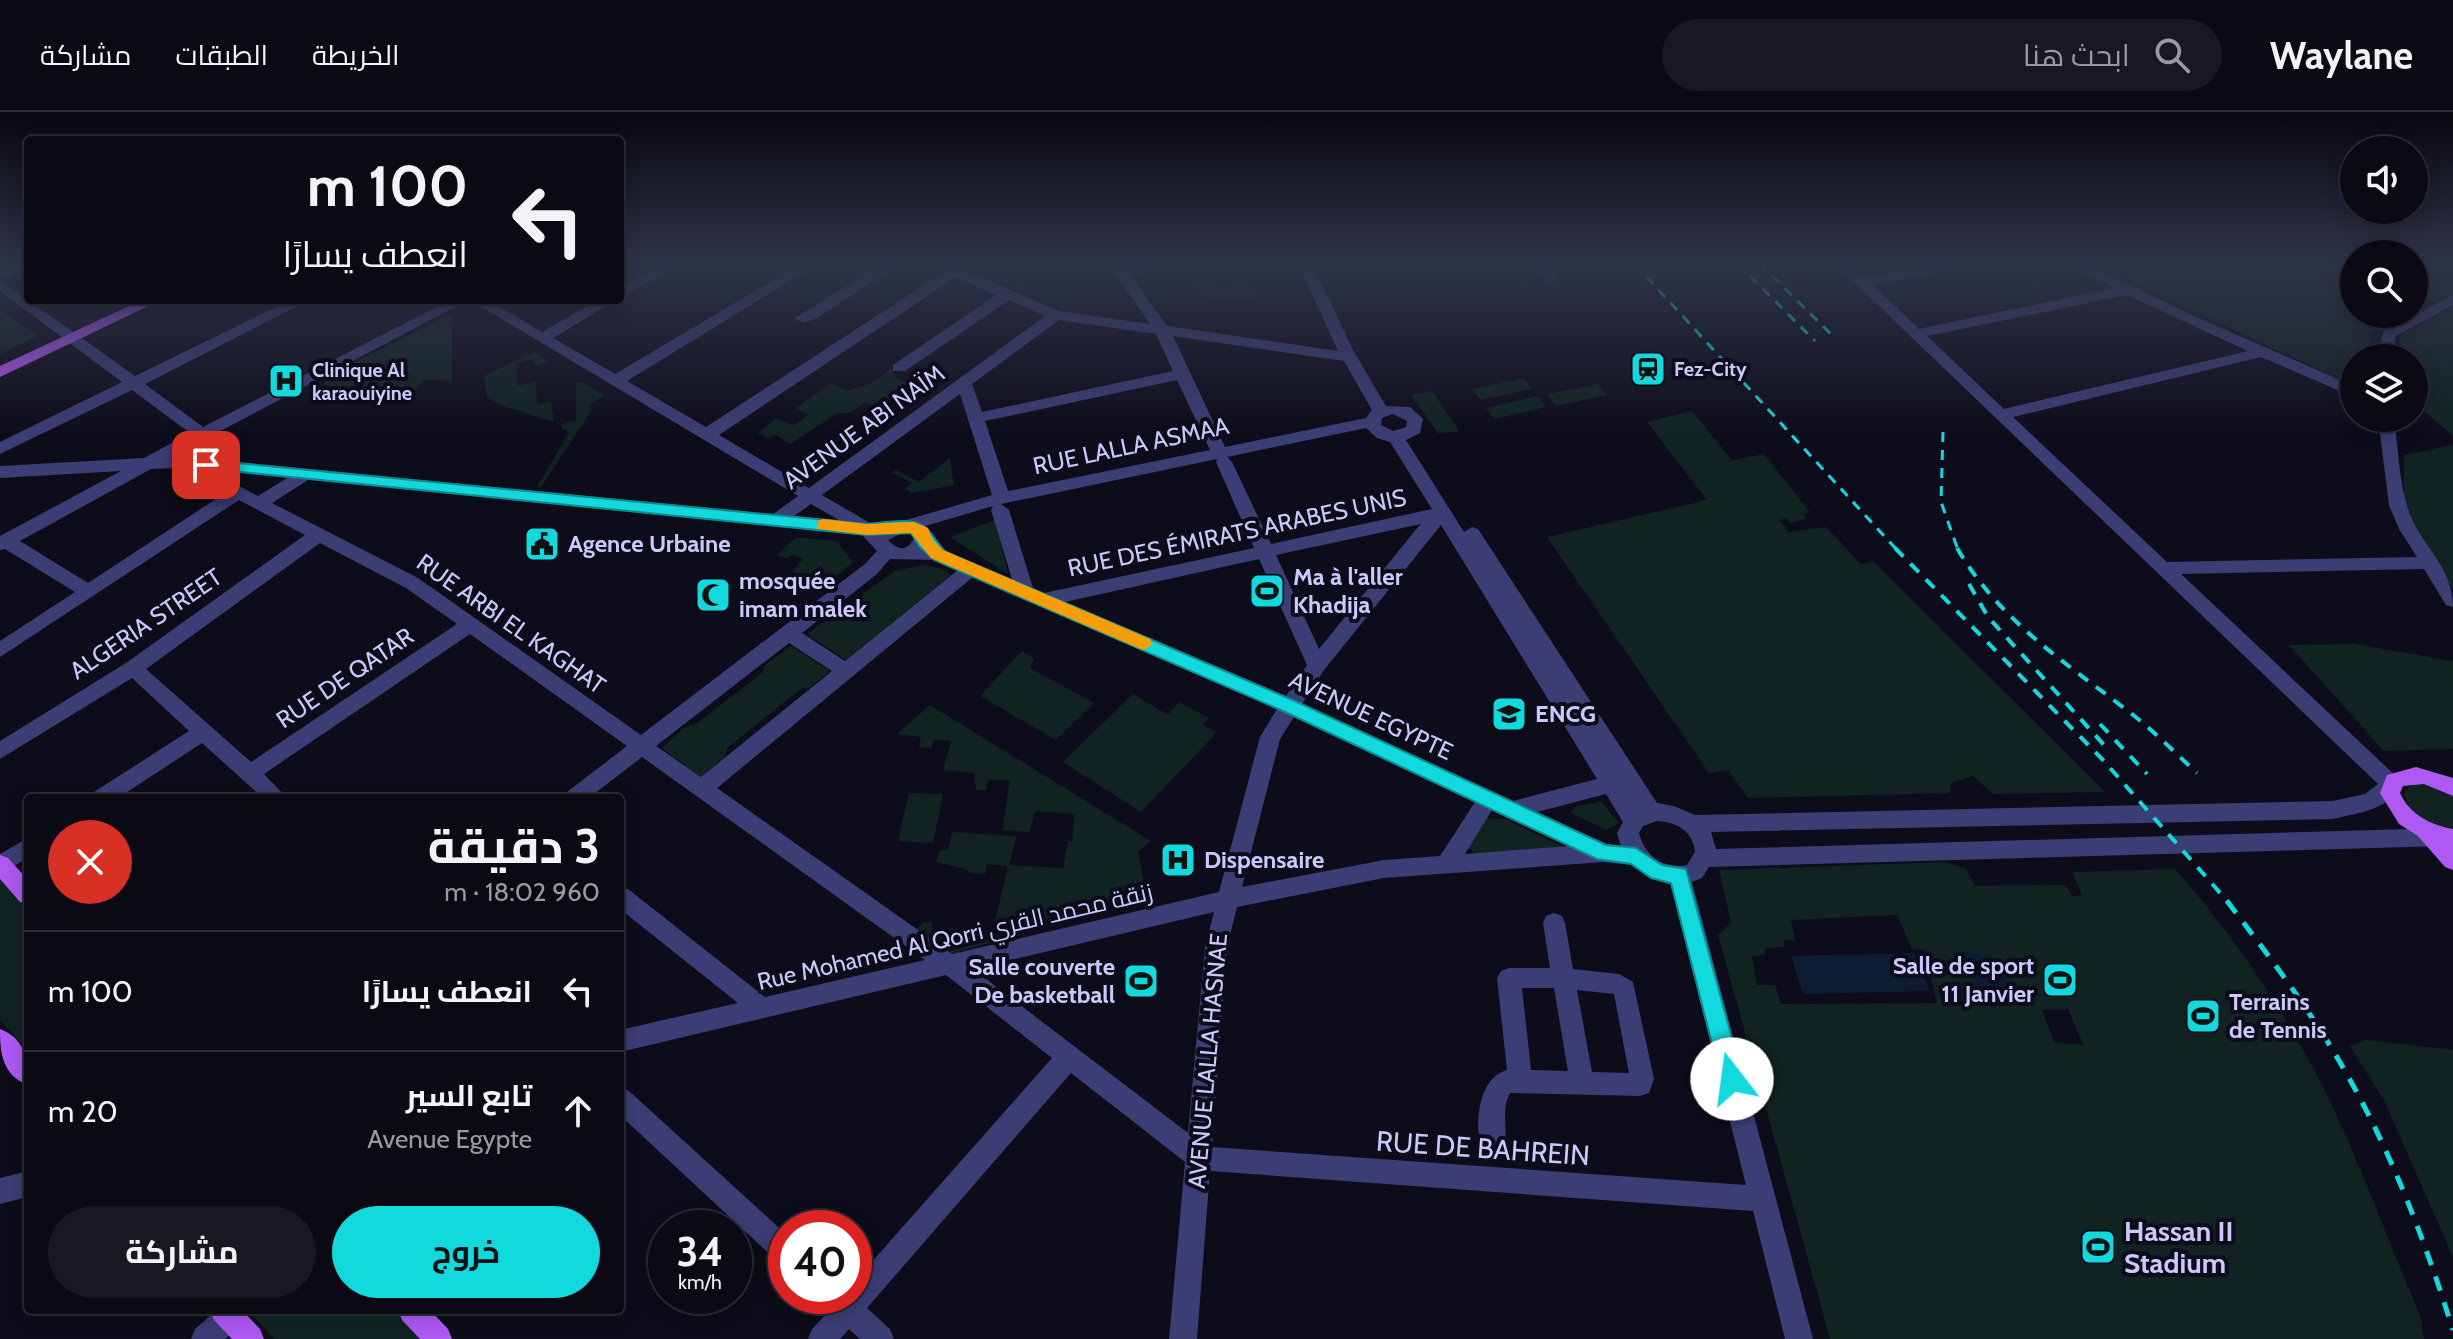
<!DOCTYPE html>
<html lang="ar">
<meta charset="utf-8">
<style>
body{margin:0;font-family:Cabin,Cairo,sans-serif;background:#181722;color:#f1f3f6;direction:rtl;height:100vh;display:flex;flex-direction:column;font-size:30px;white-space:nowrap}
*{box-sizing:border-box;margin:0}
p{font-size:26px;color:#999aa0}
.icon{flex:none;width:44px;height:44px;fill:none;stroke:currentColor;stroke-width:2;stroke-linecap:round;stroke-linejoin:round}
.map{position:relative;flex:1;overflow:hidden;direction:ltr}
.sheet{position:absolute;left:24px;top:682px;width:600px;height:520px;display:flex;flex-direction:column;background:#0a0914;border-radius:8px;box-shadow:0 4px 20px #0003,0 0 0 2px #2a2a34;direction:rtl}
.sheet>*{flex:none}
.guide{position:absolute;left:24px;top:24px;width:600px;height:168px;border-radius:8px;box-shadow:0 4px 20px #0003,0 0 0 2px #2a2a34;direction:rtl;background:#0a0914;color:#f1f3f6;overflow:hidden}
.fabs{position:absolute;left:2340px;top:24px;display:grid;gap:16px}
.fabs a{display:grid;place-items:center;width:88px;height:88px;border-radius:50%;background:#0a0914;box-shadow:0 4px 20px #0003,0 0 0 2px #2a2a34;font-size:40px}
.speed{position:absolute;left:648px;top:1098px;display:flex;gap:16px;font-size:40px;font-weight:700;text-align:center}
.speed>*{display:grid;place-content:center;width:104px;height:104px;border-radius:50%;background:#0a0914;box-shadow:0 4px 20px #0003,0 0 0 2px #2a2a34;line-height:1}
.speed small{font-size:20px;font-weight:400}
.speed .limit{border:12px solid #d22;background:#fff;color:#111}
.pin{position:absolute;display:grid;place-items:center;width:68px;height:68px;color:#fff;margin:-34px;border-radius:16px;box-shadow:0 4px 12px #0006}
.me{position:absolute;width:88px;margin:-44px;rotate:345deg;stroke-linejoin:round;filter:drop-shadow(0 0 6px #0008)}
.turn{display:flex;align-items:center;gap:28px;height:168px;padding:0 24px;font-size:36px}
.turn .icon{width:104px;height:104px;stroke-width:2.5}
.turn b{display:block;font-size:56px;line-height:68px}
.round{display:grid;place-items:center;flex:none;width:84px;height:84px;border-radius:42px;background:#181722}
.summary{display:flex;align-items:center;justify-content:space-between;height:136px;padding:0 24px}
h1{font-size:48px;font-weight:700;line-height:60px}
.cta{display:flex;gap:16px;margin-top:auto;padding:16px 24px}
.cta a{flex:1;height:92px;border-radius:48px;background:#12d9de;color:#111;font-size:32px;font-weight:700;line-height:92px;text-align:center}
.cta a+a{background:#181722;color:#f1f3f6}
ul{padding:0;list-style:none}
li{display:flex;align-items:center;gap:24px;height:120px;padding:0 24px;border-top:2px solid #2a2a34}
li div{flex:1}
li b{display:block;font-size:30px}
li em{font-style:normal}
header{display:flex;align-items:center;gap:48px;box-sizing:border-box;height:112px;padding:0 40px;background:#0a0914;border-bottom:2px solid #2a2a34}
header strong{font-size:38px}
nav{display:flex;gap:44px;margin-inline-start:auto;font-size:28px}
.search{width:560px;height:72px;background:#181722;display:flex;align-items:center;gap:20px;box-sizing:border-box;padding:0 28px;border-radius:44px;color:#999aa0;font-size:30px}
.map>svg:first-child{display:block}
.green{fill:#102321;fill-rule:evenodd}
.water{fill:#0c1d33}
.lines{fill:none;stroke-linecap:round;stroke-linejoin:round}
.minor{fill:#3b3d75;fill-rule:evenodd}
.major{fill:#ae59f2;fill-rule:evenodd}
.rail-far2{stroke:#12d9de;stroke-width:3;stroke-dasharray:10 8;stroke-linecap:butt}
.rail-far1{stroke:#12d9de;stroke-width:4;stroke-dasharray:12 10;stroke-linecap:butt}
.rail{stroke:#12d9de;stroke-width:5;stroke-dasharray:15 12;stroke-linecap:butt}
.route{fill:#12d9de;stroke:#0c8d90;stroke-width:2}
.slow{fill:#f59e0b}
.labels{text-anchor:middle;stroke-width:8;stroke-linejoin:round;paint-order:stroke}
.far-poi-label{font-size:20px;font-weight:bold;fill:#cbc9fb;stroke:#0d0c1a;text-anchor:start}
.street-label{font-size:24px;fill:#cbc9fb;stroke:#0d0c1a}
.poi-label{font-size:24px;font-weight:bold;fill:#cbc9fb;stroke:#0d0c1a;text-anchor:start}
.near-street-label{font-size:28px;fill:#cbc9fb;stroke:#0d0c1a}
.near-poi-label{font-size:28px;font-weight:bold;fill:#cbc9fb;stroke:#0d0c1a;text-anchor:start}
</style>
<header>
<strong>Waylane</strong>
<div class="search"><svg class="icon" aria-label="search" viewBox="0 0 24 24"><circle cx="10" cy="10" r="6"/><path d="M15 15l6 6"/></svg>ابحث هنا</div>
<nav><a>الخريطة</a><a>الطبقات</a><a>مشاركة</a></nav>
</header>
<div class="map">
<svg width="2453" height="1227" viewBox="0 0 2453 1227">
<rect width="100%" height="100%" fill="#0d0c1a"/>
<g class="green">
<path d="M2091,151H2354V202H2404L2371,219L2369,246H2354V274Z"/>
<path d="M2414,151H2453V163L2448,165L2453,168V181L2414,197Z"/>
<path d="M1226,162H1236L1244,177L1254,176L1255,182L1249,186L1239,185L1237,188L1201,183L1197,173L1205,169L1209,176L1234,173Z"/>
<path d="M2453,194V324L2425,300L2414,302V246H2402L2400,223Z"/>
<path d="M0,198L39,224L0,242Z"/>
<path d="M452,201V269L423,268C405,298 364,284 334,280L322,267Z"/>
<path d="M535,240L549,250L535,254L533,247L516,251L518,274L536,270L537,293L551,290L554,310L503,294L487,286L484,264Z"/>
<path d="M891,256L897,267L912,273L877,296L866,290L850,301H837L791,332L775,323L768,327L758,321L776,307L794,313L808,303L796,296L831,271L846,279L870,272Z"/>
<path d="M1524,266L1532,277L1480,288L1472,277Z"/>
<path d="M581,270L604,283L589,294L592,298L541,375H537L569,320L562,317L561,312L576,309V272Z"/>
<path d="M1598,272L1607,283L1556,294L1548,282Z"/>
<path d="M1432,279L1458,317V320L1438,321L1413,286V282Z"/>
<path d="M1538,284L1546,295L1494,307L1486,296Z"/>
<path d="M1692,299L1732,348L1764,342L1810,400L1803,402L1806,407L1791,411L1786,406L1779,408L1789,420L1826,415L1861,452L1873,449L2105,680L1993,682L1973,664L1951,671L1950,681L1748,686L1728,658L1709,661L1547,425L1707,388L1647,310Z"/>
<path d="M2453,333V478L2404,398V343Z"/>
<path d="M950,346L954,373L912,381L905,377L912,371L892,361L896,358L919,370Z"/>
<path d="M995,408L1008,462L950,425Z"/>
<path d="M796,425L836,429L853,450L825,473L792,460L803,447L792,443L788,447L777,443Z"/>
<path d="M924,453L942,457L951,463L846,548L807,522L895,459Z"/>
<path d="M2354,532L2453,549V637L2384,639L2289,533Z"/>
<path d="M791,534L830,559L809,576H802L727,636L725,645L701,665L662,636L685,615L696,612L762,561L765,553Z"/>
<path d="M1022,539L1034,546L1030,556L1094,591L1056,628L980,584Z"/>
<path d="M1133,582L1168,603L1179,590L1209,606L1203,613L1217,620L1141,700L1063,650Z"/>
<path d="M930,593L1151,729L1138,740L1147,787L947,843L914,819L924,810H932V816L993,818L1008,754L987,752L985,762L970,761L966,757L936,750L940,738H948L952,720L1017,724L1009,753L1063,756L1068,729H1072L1074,702L1035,699L1030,720L1002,718L1010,668H988L986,678H976L974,661L943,658L951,629L934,628L931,636L919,635L921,625L897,622Z"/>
<path d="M2427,671L2453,683V716C2432,714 2409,704 2404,682L2411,672Z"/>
<path d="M909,681L943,682L933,731L898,729Z"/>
<path d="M1601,689L1619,711L1606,718L1571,701L1575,695Z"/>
<path d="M1485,706L1505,707L1580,743L1484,750L1469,736L1472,720Z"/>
<path d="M1946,750L1966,757L1975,774L2066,773L2072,784L2082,783L2072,760L2175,757C2232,821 2281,894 2320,969C2358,1044 2388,1129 2421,1206L2424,1227H1830L1718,823L1731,810L1719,758ZM1897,803L1912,837L1924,838L1937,891L1781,892L1775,873H1757L1752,844L1765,843V836L1784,835V828L1795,829L1791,808ZM2068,897L2083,932V933L2054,930L2042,898Z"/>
<path d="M0,752L28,783V939L0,908Z"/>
<path d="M2366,928L2453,938V1145L2384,988L2350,934Z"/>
<path d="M248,1198H412L438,1227H274Z"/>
</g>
<g class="water">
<path d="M1964,840C1999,843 1999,853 2010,884L1978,883Z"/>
<path d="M1915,841L1930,879L1803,882L1791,844Z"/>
</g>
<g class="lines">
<g class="minor">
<path d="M11,151L28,153L0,166V156Z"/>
<path d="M664,151H681L620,186V176Z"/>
<path d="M802,151H819L627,269L706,315L944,160L928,151L967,152L969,155L966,159L1059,199L1150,212L1108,151H1122L1125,155L1176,151L1174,154L1130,163L1167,214L1338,239L1298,151H1312L1353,238L1386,294L1410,295L1423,307L1420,321L1406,328L1464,420L1472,415L1478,417L1657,691L1674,694L1695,703L2333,689L2365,682L2378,672L1834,151H1849L1865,166L1939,151H1967L1960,155L1873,173L1919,217L2114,176L2067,151H2085L2187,201L2354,274V285L2261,245L2013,305L2167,450L2417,445L2399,417L2389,393L2378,306H2394C2398,334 2399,367 2407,394C2419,434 2453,452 2453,495L2446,493L2424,457L2181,462L2398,666L2401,672C2391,698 2357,701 2333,707L1711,720L1716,737L2444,716L2452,719L2453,728L2444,734L1709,755L1702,766L1692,770L1813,1227H1785L1753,1099L1210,1059L1197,1227H1169L1185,1050L1071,961L867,1196L890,1217L894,1227H860L849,1217L840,1227H808L812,1217L829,1199L820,1184H854V1170L1052,946L946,863L620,940V918L738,891L620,797V775L628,777L765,885L925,848L642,645L589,686H564L567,680L627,634L470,522L264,662L287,686H263L202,631L118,686H91L94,680L189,619L132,566L0,647V629L126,551L305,423L239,388L0,545V529L75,480L5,437L0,438V424L121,359L0,366V354L144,346L190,321L132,278L0,342V330L122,270L0,179V168L135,264L290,188H309L145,272L203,315L450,188H468L211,324L212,332L238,350L773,402L798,384L470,188H488L542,220L598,188H616L553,226L615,262ZM956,165L996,183L893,253V259H905L1009,188L1045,204L809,376L719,323ZM2127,183L2248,239L2004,297L1927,224ZM1059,208L1156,222L1173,259L982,300L972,272ZM1173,224L1344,249L1372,298L1366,306L1225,335ZM1177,268L1210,338L1008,379L985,309ZM960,282L992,383L896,411H870L822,383ZM1393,302L1407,309L1406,315L1393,319L1381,313L1382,306ZM1366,316L1377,326L1390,330L1432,397L1271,432L1232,350L1227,345ZM195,333L212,348L173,345ZM1217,347L1216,350L1254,436L1044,481L1033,476L1009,398L1001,392ZM176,356L225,381L88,471L20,429L151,357ZM209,358L287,366L258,384ZM308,368L862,423L877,439L865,452L641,623L418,466L272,391ZM811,392L839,408L794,404ZM993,394L991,398L1012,467L943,438L930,435L933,424L930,420H918C910,434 904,444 888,428L902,421ZM1421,412L1418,415L1319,537L1276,443ZM1441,413L1597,667L1513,689L1302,592L1324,558ZM320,431L406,476L457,512L251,650L146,557ZM890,447L935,448L958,458L845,549L802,521L877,462ZM1259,447L1307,553L1286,584L1065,490ZM973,465L1277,597L1260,625L1219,780L952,842L717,676ZM789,531L832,559L701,665L656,634ZM1294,605L1475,690L1440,744L1384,748L1242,775L1280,627ZM1606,682L1623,710L1617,721L1621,734L1607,732L1537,700ZM1492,698L1569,734L1465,742ZM1657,709C1677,710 1693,719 1695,740L1687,753C1664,757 1645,745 1639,721L1643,714ZM1604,750L1633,753L1652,767L1671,773L1746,1073L1212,1035L1227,835L1237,795L1384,766ZM1214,800L1205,835L1188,1021L973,857Z"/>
<path d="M884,151H901L817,206L803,211L795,206Z"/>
<path d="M1526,151H1542L1558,166L1551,170Z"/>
<path d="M2453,183V193L2396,224L2391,246H2375L2384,219Z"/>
<path d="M28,726V746L0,762V742Z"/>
<path d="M1554,801L1562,804L1565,811L1573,857L1619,862L1633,870L1654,967L1649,981L1640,984L1510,981C1499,1001 1511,1025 1502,1046L1493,1049L1484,1046C1473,1020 1476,966 1507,958L1497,866L1501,859L1509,856H1550L1543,811L1546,804ZM1522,876H1554L1568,959L1531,958ZM1577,878L1614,882L1629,961L1592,960Z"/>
<path d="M620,975L629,979L786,1122V1153L777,1149L620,1003Z"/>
<path d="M28,1059V1085L0,1092V1066Z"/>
<path d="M217,1198H241L244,1204L240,1214L225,1227H191L195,1217Z"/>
</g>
<g class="major">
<path d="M142,188H161L0,265V254Z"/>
<path d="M2416,655L2453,666V684L2424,672L2403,674L2400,681C2410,703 2431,713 2453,717V758L2445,755L2418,724L2399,712L2380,681L2387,663Z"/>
<path d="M0,743L8,746L28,768V792L20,790L0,767Z"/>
<path d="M0,917C26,927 28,949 28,973C2,963 0,941 0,917Z"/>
<path d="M210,1198H242L260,1217L264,1227H232L214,1208Z"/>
<path d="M398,1198H430L448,1217L452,1227H420L402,1208Z"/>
</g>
<g class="rail-far2">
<path d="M1634,151L1897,438"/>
<path d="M1737,151L1815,229"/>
<path d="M1759,151L1833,224"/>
<path d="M1943,320L1941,390L1958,438"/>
</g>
<g class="rail-far1">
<path d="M1895,436L2103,648L2229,791"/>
<path d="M1957,436C1999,508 2063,549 2128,599C2153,618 2174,640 2197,661"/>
<path d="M1969,472L1988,505L2105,634"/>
<path d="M2100,612L2147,662"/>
</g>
<path class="rail" d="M2227,789C2269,844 2311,899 2345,959C2392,1041 2425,1129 2453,1218"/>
</g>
<linearGradient id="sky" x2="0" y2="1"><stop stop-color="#07070e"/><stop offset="0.47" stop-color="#2f3449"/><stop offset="1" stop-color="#2f3449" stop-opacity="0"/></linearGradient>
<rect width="2453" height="323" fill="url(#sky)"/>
<path class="route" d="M206,348L867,412C883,411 912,404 925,415C931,419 937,432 946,440L1295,589L1606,733L1636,736L1662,753L1686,757L1743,967L1739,975L1732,978L1724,975L1721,967L1671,771L1651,766L1631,752L1597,747L1283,599L934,448L919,434L911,421L867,423L201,356L198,353Z"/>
<path class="slow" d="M823,407L867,412L914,410L928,416L932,427L943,438L1150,527L1153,532L1144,538L1138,536L931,446L911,421L867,423L818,417V409Z"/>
<defs>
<symbol id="station-square" viewBox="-11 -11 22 22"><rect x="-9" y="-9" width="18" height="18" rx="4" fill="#12d9de" stroke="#0d0c1a"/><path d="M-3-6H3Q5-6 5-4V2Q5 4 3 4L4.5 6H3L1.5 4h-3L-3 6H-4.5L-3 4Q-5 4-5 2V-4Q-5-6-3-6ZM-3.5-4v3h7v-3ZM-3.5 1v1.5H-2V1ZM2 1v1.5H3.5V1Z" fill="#111"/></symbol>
<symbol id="hospital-square" viewBox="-11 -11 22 22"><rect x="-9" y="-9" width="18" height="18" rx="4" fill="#12d9de" stroke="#0d0c1a"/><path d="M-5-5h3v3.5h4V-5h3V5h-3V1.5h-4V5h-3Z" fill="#111"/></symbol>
<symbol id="civic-square" viewBox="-11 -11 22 22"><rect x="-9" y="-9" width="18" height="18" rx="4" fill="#12d9de" stroke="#0d0c1a"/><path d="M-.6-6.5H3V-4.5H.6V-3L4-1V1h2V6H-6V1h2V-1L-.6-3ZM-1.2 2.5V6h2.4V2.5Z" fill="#111"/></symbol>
<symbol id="stadium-square" viewBox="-11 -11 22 22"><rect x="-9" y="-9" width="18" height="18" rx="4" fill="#12d9de" stroke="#0d0c1a"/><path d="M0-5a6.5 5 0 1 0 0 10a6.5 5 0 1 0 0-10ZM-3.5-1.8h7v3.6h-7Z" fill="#111"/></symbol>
<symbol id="mosque-square" viewBox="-11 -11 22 22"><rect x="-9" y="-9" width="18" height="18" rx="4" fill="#12d9de" stroke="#0d0c1a"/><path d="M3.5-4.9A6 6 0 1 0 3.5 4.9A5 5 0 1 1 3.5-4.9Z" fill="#111"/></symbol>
<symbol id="university-square" viewBox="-11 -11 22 22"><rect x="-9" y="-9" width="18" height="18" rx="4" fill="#12d9de" stroke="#0d0c1a"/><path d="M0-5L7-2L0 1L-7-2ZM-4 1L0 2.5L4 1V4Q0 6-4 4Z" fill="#111"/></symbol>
</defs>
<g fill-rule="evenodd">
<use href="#station-square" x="1628" y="237" width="40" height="40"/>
<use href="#hospital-square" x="266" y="249" width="40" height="40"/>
<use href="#civic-square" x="522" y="412" width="40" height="40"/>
<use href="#stadium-square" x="1247" y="459" width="40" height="40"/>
<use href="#mosque-square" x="693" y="463" width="40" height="40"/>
<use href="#university-square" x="1489" y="582" width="40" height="40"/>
<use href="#hospital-square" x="1158" y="728" width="40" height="40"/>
<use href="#stadium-square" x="2040" y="848" width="40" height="40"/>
<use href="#stadium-square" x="1121" y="849" width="40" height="40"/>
<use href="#stadium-square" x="2183" y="884" width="40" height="40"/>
<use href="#stadium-square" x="2078" y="1115" width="40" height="40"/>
</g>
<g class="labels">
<g class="far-poi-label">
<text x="1674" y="264">Fez-City</text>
<text x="312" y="265">Clinique Al<tspan x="312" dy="23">karaouiyine</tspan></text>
</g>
<g class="street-label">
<text transform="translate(864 315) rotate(-36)" y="8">AVENUE ABI NAÏM</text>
<text transform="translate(1131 334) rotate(-12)" y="8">RUE LALLA ASMAA</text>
<text transform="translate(1237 421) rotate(-12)" y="8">RUE DES ÉMIRATS ARABES UNIS</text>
<text transform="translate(146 512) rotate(-34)" y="8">ALGERIA STREET</text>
<text transform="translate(511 512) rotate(35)" y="8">RUE ARBI EL KAGHAT</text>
<text transform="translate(345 566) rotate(-34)" y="8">RUE DE QATAR</text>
<text transform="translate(1371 604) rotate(25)" y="8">AVENUE EGYPTE</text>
<text transform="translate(955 825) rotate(-13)" y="8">Rue Mohamed Al Qorri زنقة محمد القري</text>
<text transform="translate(1208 949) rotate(-85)" y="8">AVENUE LALLA HASNAE</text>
</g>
<g class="poi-label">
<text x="568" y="440">Agence Urbaine</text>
<text x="1293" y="473">Ma à l'aller<tspan x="1293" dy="28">Khadija</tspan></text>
<text x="739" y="477">mosquée<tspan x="739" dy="28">imam malek</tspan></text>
<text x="1535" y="610">ENCG</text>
<text x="1204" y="756">Dispensaire</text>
<text x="2034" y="862" text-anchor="end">Salle de sport<tspan x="2034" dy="28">11 Janvier</tspan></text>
<text x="1115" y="863" text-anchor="end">Salle couverte<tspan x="1115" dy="28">De basketball</tspan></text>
<text x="2229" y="898">Terrains<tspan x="2229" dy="28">de Tennis</tspan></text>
</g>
<g class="near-street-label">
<text transform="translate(1483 1036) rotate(4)" y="10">RUE DE BAHREIN</text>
</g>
<g class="near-poi-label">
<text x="2124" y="1129">Hassan II<tspan x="2124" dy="32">Stadium</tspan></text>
</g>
</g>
</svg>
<div class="fabs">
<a><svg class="icon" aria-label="sound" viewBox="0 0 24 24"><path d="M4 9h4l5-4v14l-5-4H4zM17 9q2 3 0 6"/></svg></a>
<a><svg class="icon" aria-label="search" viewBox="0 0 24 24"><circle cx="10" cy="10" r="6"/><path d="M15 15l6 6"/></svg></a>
<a><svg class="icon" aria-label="layers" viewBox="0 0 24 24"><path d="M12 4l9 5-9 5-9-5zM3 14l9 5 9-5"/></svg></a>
</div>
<div class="speed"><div>34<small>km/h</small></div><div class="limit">40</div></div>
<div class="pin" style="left:206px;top:353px;background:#d93025"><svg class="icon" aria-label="arrive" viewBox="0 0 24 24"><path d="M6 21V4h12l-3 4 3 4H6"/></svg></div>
<svg class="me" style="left:1732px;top:967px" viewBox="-20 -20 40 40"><circle r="19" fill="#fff"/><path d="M0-13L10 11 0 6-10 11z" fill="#12d9de"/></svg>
<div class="guide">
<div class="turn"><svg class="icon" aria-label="left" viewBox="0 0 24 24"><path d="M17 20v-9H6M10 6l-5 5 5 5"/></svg><div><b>100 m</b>انعطف يسارًا</div></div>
</div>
<section class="sheet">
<div class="summary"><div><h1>3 دقيقة</h1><p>960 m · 18:02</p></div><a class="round" style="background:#d93025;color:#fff"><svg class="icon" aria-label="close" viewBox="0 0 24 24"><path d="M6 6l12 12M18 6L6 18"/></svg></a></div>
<ul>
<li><svg class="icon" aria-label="left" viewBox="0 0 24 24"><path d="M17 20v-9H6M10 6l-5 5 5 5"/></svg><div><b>انعطف يسارًا</b></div><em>100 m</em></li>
<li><svg class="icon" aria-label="ahead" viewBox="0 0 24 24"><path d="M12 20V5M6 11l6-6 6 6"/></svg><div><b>تابع السير</b><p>Avenue Egypte</p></div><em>20 m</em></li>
</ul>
<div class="cta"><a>خروج</a><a>مشاركة</a></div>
</section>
</div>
